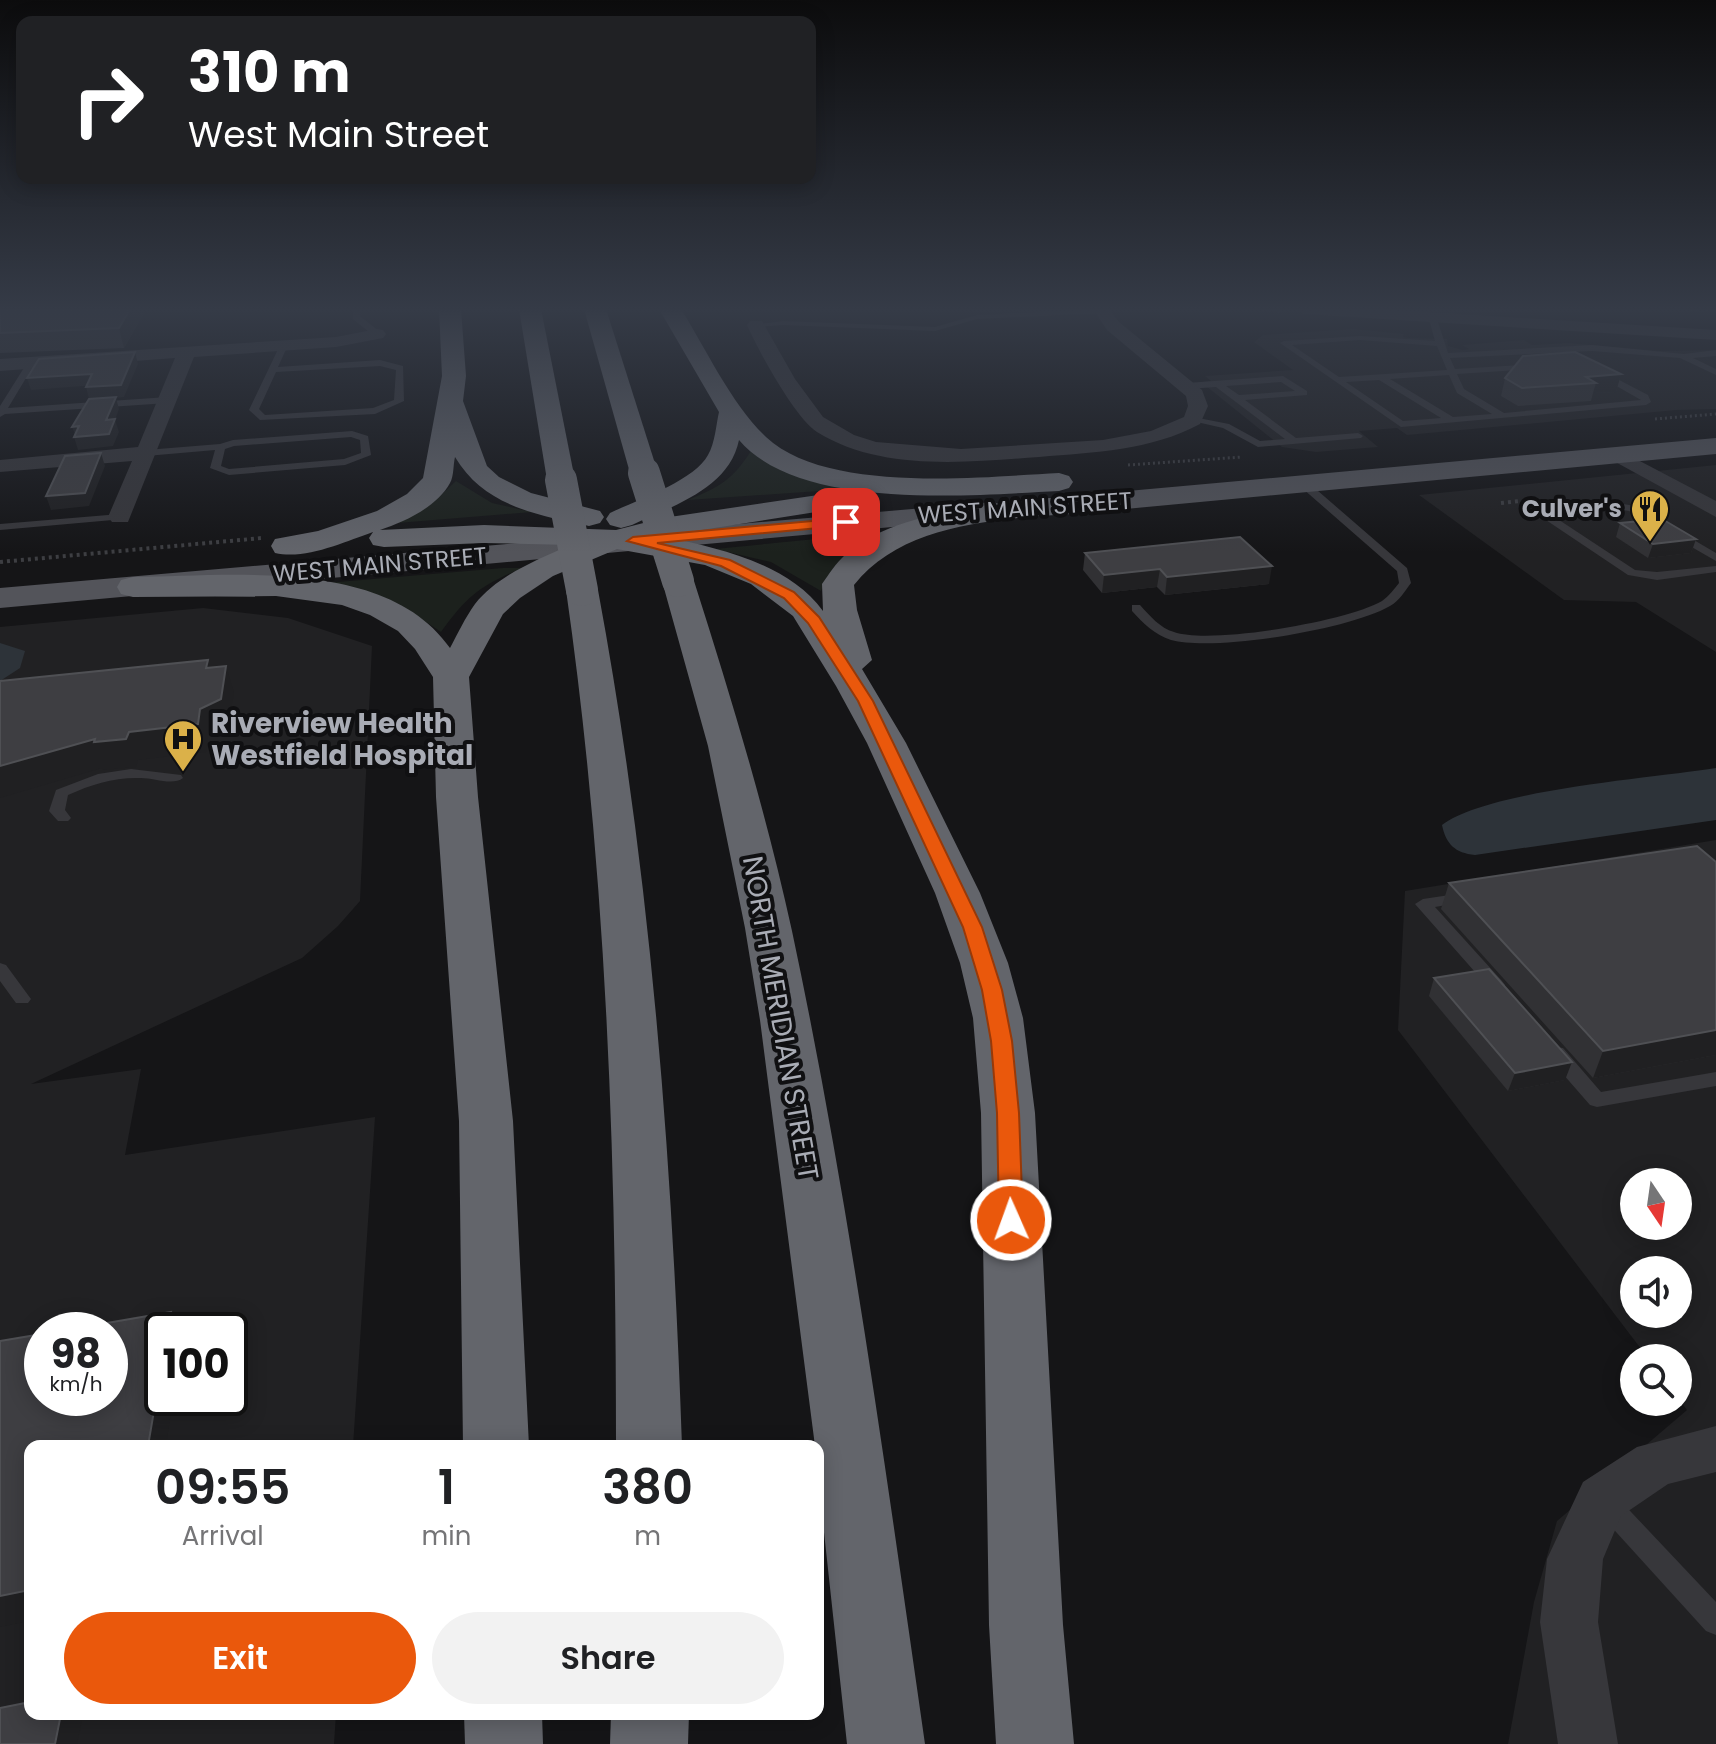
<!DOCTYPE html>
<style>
body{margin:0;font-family:Poppins,sans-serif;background:#f2f2f2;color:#202124;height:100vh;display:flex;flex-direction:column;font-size:30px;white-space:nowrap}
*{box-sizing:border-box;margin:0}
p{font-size:26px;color:#757577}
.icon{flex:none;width:44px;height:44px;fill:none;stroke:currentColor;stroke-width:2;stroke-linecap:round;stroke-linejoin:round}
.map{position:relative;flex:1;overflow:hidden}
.drawer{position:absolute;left:24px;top:1440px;width:800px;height:280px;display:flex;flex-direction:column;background:#fff;border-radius:16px;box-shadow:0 4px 20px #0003}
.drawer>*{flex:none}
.banner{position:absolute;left:16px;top:16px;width:800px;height:168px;border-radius:16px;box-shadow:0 4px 20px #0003;background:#202124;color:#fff;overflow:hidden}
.needle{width:52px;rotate:167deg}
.buttons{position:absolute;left:1620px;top:1168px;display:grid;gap:16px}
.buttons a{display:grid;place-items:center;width:72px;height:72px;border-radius:50%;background:#fff;box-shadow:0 4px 20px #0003;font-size:40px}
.speed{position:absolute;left:24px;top:1312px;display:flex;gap:16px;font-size:40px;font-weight:700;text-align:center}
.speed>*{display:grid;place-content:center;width:104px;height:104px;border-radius:50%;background:#fff;box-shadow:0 4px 20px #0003;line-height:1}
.speed small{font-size:20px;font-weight:400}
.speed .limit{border:4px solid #111;border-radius:12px;background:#fff;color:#111}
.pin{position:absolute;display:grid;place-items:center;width:68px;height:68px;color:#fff;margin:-34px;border-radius:16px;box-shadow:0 4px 12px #0006}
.me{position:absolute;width:88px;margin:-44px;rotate:358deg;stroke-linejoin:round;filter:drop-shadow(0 0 6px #0008)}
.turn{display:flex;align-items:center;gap:28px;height:168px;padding:0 40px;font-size:36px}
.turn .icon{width:104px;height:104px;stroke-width:2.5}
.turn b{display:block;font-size:56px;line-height:68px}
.eta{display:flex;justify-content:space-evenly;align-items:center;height:136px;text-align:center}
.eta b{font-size:48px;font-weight:600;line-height:56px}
.action{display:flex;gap:16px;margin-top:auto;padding:16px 40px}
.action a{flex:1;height:92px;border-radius:48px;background:#ea580c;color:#fff;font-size:32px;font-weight:600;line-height:92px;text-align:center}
.action a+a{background:#f2f2f2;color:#202124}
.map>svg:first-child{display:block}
.built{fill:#212123;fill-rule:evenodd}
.green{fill:#1c211d}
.water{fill:#2d3339}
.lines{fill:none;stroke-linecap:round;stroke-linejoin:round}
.path-far1{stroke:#3d3e42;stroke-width:3;stroke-dasharray:2 3;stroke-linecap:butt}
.path{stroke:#3d3e42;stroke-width:4;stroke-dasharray:3 4;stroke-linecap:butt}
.service{fill:#37373b;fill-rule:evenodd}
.minor{fill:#37373b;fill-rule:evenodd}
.primary{fill:#53545a;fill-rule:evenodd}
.motorway{fill:#63656b;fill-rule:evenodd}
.motorway-bridge{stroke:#63656b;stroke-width:32}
.wall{fill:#313134}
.shaded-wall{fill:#202022}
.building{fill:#3e3e42;stroke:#4f5054;stroke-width:2}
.route{fill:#ea580c;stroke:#983908;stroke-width:2}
.labels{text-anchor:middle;stroke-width:8;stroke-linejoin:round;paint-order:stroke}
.far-street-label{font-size:24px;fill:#a9acb5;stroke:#101012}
.far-poi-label{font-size:24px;font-weight:bold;fill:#a9acb5;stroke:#101012;text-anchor:end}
.poi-label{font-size:28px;font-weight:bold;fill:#a9acb5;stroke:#101012;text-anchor:start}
.street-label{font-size:28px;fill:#a9acb5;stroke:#101012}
</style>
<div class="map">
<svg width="1716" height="1744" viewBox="0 0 1716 1744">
<rect width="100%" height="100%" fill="#151517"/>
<g class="built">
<path d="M1353,329L1404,334L1403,337L1408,338L1447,339L1448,346L1463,350L1469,349L1462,345L1524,340L1532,345L1568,343L1660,351L1716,350V409L1676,410L1407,435L1397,428L1359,431L1378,447L1316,452L1282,447L1201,382L1211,381L1205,376L1293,370L1254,342L1263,335Z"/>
<path d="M1716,465V652L1636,602L1564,600L1419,495Z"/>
<path d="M203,608L288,618L372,646L360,901L338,926L302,958L31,1084L141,1069L125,1155L375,1117L353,1446H30V1714H336L334,1744H0V627ZM42,1330H110V1398H42ZM162,1330H230V1398H162Z"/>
<path d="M1716,840V1744H1508L1534,1602L1557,1521L1687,1410L1678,1398V1358H1648L1398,1030L1405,891ZM1634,1182H1678V1226H1634ZM1634,1270H1678V1314H1634Z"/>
</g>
<g class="green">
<path d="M751,451H753L863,488L688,500C720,487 733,479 751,451Z"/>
<path d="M456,481L492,503L532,512L397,523L430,505Z"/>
<path d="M877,533L885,534C854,545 833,560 821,591L771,562L715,549Z"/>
<path d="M503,568H522C480,586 468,595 441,632L399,604L326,583Z"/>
</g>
<g class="water">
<path d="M0,643L25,651L20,668L0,681Z"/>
<path d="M1716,768V820L1475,855C1455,853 1446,844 1442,825C1488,790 1653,778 1716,768Z"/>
</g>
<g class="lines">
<g class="path-far1">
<path d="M1258,309L1281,312"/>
<path d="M1681,310H1716"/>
<path d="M1655,419L1716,414"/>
<path d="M1128,465L1242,457"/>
</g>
<g class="path">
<path d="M1501,503L1520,501"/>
<path d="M0,562L262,538"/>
</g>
<g class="service">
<path d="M175,309H183L178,312Z"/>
<path d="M353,309H361L360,316L380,332V336H374L353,319Z"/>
<path d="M1100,309H1104V313L977,319L935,331L783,325L756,327L752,325L783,321L935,327L977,315Z"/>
<path d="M1433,317L1437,319L1448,353L1592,345L1684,354L1716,350V356L1693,358L1716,369V375L1680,358L1592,351L1450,358L1455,369L1538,364L1539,366L1535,369L1457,374L1464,389L1504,413L1641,400L1599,376L1598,374L1602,371L1648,395L1651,402L1646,405L1401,427L1280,343L1284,341L1360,336L1435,341L1429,319ZM1360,340L1437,346L1447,370L1339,377L1292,345ZM1449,375L1457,393L1492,414L1453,417L1390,379ZM1379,380L1441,418L1403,421L1346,382Z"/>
<path d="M281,343L288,345L278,367L380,360L403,366L404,401L375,414L260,420L249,410ZM380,366L396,370L394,400L373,408L265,415L259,409L276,372Z"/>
<path d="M31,360L35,363L8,408L168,397L173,400L168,403L5,414L0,417V406L27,363Z"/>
<path d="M1283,376L1307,391V395L1245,400L1296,438L1358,433L1363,436L1361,438L1258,447L1223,428L1188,420L1193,417L1229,424L1260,441L1285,439L1216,387L1187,389L1183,386L1187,383ZM1281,382L1295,391L1239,395L1226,386Z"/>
<path d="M352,431L368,436L371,455L345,465L229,475L210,468L215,450L146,456L141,453L146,450L220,444L233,440ZM351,437L360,440L361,453L344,459L229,469L221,466L225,449L234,446Z"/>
<path d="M1302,484H1310L1407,568L1411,583C1405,591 1399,601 1390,606C1351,629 1215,652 1171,640C1155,635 1143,623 1132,611V605H1140C1150,616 1160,628 1174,632C1211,645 1348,621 1382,601C1389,596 1394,589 1399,583L1397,571L1302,488Z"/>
<path d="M1603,501L1636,506L1716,553V561L1629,511L1603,507L1547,512L1635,570L1657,572L1716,566V572L1657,580L1628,575L1531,510L1536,507Z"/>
<path d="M120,514L124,515V519L0,530V524Z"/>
<path d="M131,769L181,775L183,778C173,786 154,778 141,778C115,777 92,784 68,795L65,810L71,818L68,821H58L49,811L56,790L98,774Z"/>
<path d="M1463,893L1469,895L1471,898L1469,901L1435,907L1502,981L1505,985L1502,989H1490L1415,904L1423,899Z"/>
<path d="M0,963L6,965L28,995L31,999L28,1003H16L0,981Z"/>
<path d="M1556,1047L1563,1048L1601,1092L1716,1072V1086L1597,1107L1590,1105L1549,1058L1547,1053L1549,1048Z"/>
<path d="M1606,1491L1615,1495L1716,1602V1635L1706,1631L1597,1511L1593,1503L1597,1495Z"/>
</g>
<g class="minor">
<path d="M1093,309H1109L1119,322L1202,390L1208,406L1200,424C1149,451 1096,452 1039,457C968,462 881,472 817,432C795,418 758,350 747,325L750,321H762L795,379L823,417L854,435L876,442L961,449L1103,440L1151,431L1184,417L1188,406L1186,396L1107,330Z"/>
<path d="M1296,309H1379L1716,330V340L1304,314Z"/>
<path d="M377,329L383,330L386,334L383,338L336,347L194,357L128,522H112L108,517L132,461L0,472V460L138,447L175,358L0,371V359L336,337Z"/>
<path d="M1617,449L1716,501V517L1610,459L1606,455L1610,451Z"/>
<path d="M1716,1426V1472L1668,1484L1621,1516L1603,1559L1598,1622L1618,1744H1558L1540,1622L1547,1559L1583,1482L1637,1447Z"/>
</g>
<g class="primary">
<path d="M1716,438V454L1061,515L1051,512L1046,506L1051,500L1061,497Z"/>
<path d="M993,502L1003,505L1008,511L1003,517L0,608V588Z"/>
</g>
<g class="motorway">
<path d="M439,309H461L466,376L463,401L487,466L499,477L531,493L600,511L604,517L600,523L589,526C537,515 484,506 455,457C453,465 454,476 450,483C437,507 404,522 380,530L484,525L616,530L663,518L825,494L835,497L840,503L835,509L663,536C719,549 787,562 823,611L822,584C829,574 836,563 845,555C897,505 1037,500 1107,493L1117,496L1122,502L1117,508L1107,511C1025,519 910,514 854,585L857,610L872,660L862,669L906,743L980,893L1008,963L1023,1018L1035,1113L1063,1625L1074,1744H996L989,1625L981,1113L973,1018L960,963L935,893L867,743L836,686L793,616L751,584L705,565L617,549L553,576L520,598L503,614L469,677L478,797L513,1121L529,1446H463L459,1121L436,797L433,677L415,649L398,631L370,615L342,605L276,596L133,597L121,594L117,587L121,580L133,577C230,576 387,557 450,648C458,633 465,618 475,604C498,575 537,560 570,545L484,543L384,547L373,545L369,538L373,532C344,542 306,560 275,553L271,546L275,539L318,531L377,511L407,494L423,478L442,376Z"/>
<path d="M519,309H541L575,480L571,486L561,488L551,486L547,480Z"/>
<path d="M584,309H606L658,473L654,479L644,481L634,479L630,473Z"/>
<path d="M659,309H681C706,349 732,405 766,437C827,494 980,477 1059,473L1069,476L1073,482L1069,488L1059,491C973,495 800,512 739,440C729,489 672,506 632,525L621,528L610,525L606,519L610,513C637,500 694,481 708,455C715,443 716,425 719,412Z"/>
<path d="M678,571L689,574L694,581C731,697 766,812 792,931C849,1199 886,1473 925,1744H847L818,1477V1446H815L760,1020L745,928L708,746L662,581L667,574Z"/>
<path d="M582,580L594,583L598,590C651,875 672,1157 682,1446H616C616,1158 607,876 566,590L570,583Z"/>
<path d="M464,1714H542L543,1744H465Z"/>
<path d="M611,1714H689L688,1744H610Z"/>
</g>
<g class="motorway-bridge">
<path d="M644,473L678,581"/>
<path d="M561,480L582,590"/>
</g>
</g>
<g class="wall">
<path d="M0,309H146L124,348L0,353Z"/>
<path d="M1621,374L1616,392L1593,393L1591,401L1518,406L1501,396L1505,378Z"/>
<path d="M1620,523L1696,539L1691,553L1648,558L1616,537Z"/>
<path d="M1085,553L1269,584L1165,595L1157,587L1102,593L1083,570Z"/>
<path d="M1716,862V1055L1593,1078L1441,909L1449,883Z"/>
<path d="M1434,978L1565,1080L1508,1091L1429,996Z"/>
</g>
<g class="shaded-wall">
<path d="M130,309H146L124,348L119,328Z"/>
<path d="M135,352L138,364L124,397L116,398L119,409L115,420L119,432L113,446L78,450L74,437H76L72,427L79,426L89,399L86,387Z"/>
<path d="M92,374L96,385L31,390L27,378Z"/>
<path d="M1621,374L1616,392L1593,393L1596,383L1586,377Z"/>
<path d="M101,453L105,466L89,506L51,510L46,496Z"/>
<path d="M1696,539L1691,553L1648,558L1653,544Z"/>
<path d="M1272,566L1269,584L1165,595L1167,577Z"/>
<path d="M1160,569L1157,587L1102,593L1104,575Z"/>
<path d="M226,666L234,693L228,726L208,736L206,752L138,760L136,767L103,770L102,768L0,798V766L95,739L129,732L200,709Z"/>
<path d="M1716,1030V1055L1593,1078L1603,1051Z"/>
<path d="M1572,1062L1565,1080L1508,1091L1515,1073Z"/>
<path d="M171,1312L178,1330H168Z"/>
<path d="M162,1364V1398H173L166,1446H148Z"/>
<path d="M30,1590V1621L0,1627V1596Z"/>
<path d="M61,1714H77L82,1721L77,1744H55Z"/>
</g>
<g class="building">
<path d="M0,309H130L119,328L0,333Z"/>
<path d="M135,352L121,385L86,387L92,374L27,378L39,359Z"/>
<path d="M1575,352L1621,374L1586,377L1596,383L1522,388L1505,378L1523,356Z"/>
<path d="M116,397L106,420L115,419L109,434L74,437L79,426L72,427L89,399Z"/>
<path d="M101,453L85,493L46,496L65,456Z"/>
<path d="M1662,519L1696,539L1653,544L1620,523Z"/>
<path d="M1240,537L1272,566L1167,577L1160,569L1104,575L1085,553Z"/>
<path d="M208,660L206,668L226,666L221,699L200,709L198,724L129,732L126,739L94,742L95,739L0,766V681Z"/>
<path d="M1697,846L1716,862V1030L1603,1051L1449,883Z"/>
<path d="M1489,969L1572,1062L1515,1073L1434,978Z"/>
<path d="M171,1312L168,1330H162V1364L148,1446H30V1590L0,1596V1341L42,1334V1398H110V1330H66Z"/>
<path d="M30,1702V1714H61L55,1744H0V1708Z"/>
</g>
<linearGradient id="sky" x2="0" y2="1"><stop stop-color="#0c0c0d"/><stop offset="0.56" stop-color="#353b47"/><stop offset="1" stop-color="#353b47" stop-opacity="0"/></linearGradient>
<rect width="1716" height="553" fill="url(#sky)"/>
<path class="route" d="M846,518L851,519V525L657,543L730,560L794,592L819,617L873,701L982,927L1002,990L1012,1041L1019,1113L1023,1220L1019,1226L1011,1229L1002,1226L999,1220L997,1113L991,1041L982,990L963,927L858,701L808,623L784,598L721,566L627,541L633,537Z"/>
<defs>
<symbol id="restaurant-pin" viewBox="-11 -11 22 30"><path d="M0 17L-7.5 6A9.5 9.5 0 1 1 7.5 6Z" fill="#dbb149" stroke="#101012"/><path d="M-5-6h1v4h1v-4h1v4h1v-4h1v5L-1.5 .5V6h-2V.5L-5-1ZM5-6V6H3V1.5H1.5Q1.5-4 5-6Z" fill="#111"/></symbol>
<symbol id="hospital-pin" viewBox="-11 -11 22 30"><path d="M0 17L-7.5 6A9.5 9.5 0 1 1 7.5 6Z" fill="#dbb149" stroke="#101012"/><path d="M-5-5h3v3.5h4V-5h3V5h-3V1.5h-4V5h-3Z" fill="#111"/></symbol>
</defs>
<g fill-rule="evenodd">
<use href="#restaurant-pin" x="1628" y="487" width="44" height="60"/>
<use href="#hospital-pin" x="161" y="717" width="44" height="60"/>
</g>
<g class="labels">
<g class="far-street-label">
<text transform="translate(1025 508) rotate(-4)" y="8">WEST MAIN STREET</text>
<text transform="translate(380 565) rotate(-5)" y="8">WEST MAIN STREET</text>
</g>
<g class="far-poi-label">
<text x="1622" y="517">Culver's</text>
</g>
<g class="poi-label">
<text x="211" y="733">Riverview Health<tspan x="211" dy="32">Westfield Hospital</tspan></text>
</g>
<g class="street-label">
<text transform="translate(781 1018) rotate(80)" y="10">NORTH MERIDIAN STREET</text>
</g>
</g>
</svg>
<div class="buttons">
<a><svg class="needle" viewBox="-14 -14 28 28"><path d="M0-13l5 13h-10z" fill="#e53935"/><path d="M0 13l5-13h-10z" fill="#757577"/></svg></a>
<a><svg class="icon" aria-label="sound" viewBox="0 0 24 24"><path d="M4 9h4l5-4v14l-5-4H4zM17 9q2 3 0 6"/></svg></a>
<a><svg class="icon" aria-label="search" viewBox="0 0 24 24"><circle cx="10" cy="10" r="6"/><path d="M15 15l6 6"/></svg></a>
</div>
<div class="speed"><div>98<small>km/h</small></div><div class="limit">100</div></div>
<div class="pin" style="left:846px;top:522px;background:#d93025"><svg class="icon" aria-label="arrive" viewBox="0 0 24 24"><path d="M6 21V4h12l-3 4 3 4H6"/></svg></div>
<svg class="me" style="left:1011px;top:1220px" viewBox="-20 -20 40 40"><circle r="17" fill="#ea580c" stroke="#fff" stroke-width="3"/><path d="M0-11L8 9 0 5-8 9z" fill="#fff"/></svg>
<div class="banner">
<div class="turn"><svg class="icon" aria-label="right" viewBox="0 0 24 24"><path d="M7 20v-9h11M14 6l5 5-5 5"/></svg><div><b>310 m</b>West Main Street</div></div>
</div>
<section class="drawer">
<div class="eta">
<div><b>09:55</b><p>Arrival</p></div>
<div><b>1</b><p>min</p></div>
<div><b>380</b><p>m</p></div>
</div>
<div class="action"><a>Exit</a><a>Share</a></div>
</section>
</div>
